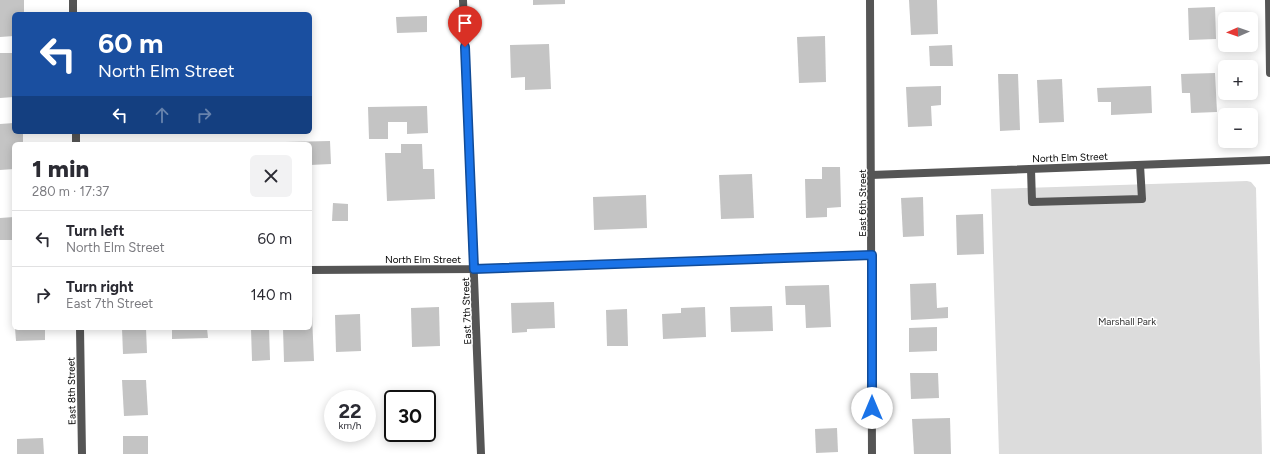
<!DOCTYPE html>
<meta charset="utf-8">
<style>
body{margin:0;font-family:Figtree,sans-serif;background:#f2f2f3;color:#2b2b33;height:100vh;display:flex;flex-direction:column;font-size:15px;white-space:nowrap}
*{box-sizing:border-box;margin:0}
p{font-size:13px;color:#7c7c81}
.icon{flex:none;width:22px;height:22px;fill:none;stroke:currentColor;stroke-width:2;stroke-linecap:round;stroke-linejoin:round}
.map{position:relative;flex:1;overflow:hidden}
.panel{position:absolute;left:12px;top:142px;width:300px;height:188px;display:flex;flex-direction:column;background:#fff;border-radius:6px;box-shadow:0 2px 10px #0003}
.panel>*{flex:none}
.guide{position:absolute;left:12px;top:12px;width:300px;height:122px;border-radius:6px;box-shadow:0 2px 10px #0003;background:#1a4fa0;color:#fff;overflow:hidden}
.needle{width:26px;rotate:268deg}
.controls{position:absolute;left:1218px;top:12px;display:grid;gap:8px}
.controls a{display:grid;place-items:center;width:40px;height:40px;border-radius:6px;background:#fff;box-shadow:0 2px 10px #0003;font-size:20px}
.speed{position:absolute;left:324px;top:390px;display:flex;gap:8px;font-size:20px;font-weight:700;text-align:center}
.speed>*{display:grid;place-content:center;width:52px;height:52px;border-radius:50%;background:#fff;box-shadow:0 2px 10px #0003;line-height:1}
.speed small{font-size:10px;font-weight:400}
.speed .limit{border:2px solid #111;border-radius:6px;background:#fff;color:#111}
.pin{position:absolute;display:grid;place-items:center;width:34px;height:34px;color:#fff;margin:-41px -17px;border-radius:50% 50% 50% 0;rotate:-45deg;box-shadow:0 0 4px #0007}
.pin .icon{rotate:45deg}
.me{position:absolute;width:44px;margin:-22px;rotate:0deg;stroke-linejoin:round;filter:drop-shadow(0 0 3px #0008)}
.turn{display:flex;align-items:center;gap:14px;height:84px;padding:0 20px;font-size:18px}
.turn .icon{width:52px;height:52px;stroke-width:2.5}
.turn b{display:block;font-size:28px;line-height:34px}
.lanes{display:flex;align-items:center;height:38px;padding:0 20px;background:#0003;justify-content:center;gap:20px;direction:ltr}
.lanes .off{opacity:.35}
.round{display:grid;place-items:center;flex:none;width:42px;height:42px;border-radius:6px;background:#f2f2f3}
.overview{display:flex;align-items:center;justify-content:space-between;height:68px;padding:0 20px}
h1{font-size:24px;font-weight:800;line-height:30px}
ul{padding:0;list-style:none}
li{display:flex;align-items:center;gap:12px;height:56px;padding:0 20px;border-top:1px solid #e1e1e2}
li div{flex:1}
li b{display:block;font-size:15px}
li em{font-style:normal}
.map>svg:first-child{display:block}
.green{fill:#dcdcdc}
.building{fill:#c4c4c4}
.lines{fill:none;stroke-linecap:round;stroke-linejoin:round}
.lane{stroke:#555;stroke-width:8}
.street{stroke:#555;stroke-width:8}
.route-casing{stroke:#114b97;stroke-width:10}
.route{stroke:#1a73e8;stroke-width:7}
.labels{text-anchor:middle;stroke-width:3;stroke-linejoin:round;paint-order:stroke}
.street-label{font-size:10px;fill:#000;stroke:#fff}
.park-label{font-size:10px;fill:#333;stroke:#fff}
</style>
<div class="map">
<svg width="1270" height="454" viewBox="0 0 1270 454">
<rect width="100%" height="100%" fill="#fff"/>
<path class="green" d="M1247,181L1251,182L1256,188L1262,454H999L991,189Z"/>
<g class="building">
<path d="M0,0H24V14H14V36L0,37Z"/>
<path d="M533,0H565V4L533,5Z"/>
<path d="M909,0H937L938,34L911,35Z"/>
<path d="M1215,7L1216,39L1189,40L1188,8Z"/>
<path d="M427,16V32L397,33L396,17Z"/>
<path d="M825,36L826,82L799,83L797,37Z"/>
<path d="M549,44L551,89L525,90V77L511,78L510,45Z"/>
<path d="M952,45L953,66H930L929,46Z"/>
<path d="M0,53H14V97L0,98Z"/>
<path d="M1215,73L1217,112L1191,113L1190,93H1182L1181,74Z"/>
<path d="M998,74H1018L1020,130L1000,131Z"/>
<path d="M1062,79L1064,122L1039,123L1037,80Z"/>
<path d="M941,86V105L931,106L932,126L908,127L906,87Z"/>
<path d="M1151,86L1152,113L1111,115V102H1098L1097,88Z"/>
<path d="M427,106L428,133L407,134V122H388V139H369L368,107Z"/>
<path d="M14,123V132H23V144H14V169L0,170V124Z"/>
<path d="M330,141L331,164L310,165V144H285V142Z"/>
<path d="M401,144H422L423,169H434L435,199L387,201L385,153H401Z"/>
<path d="M822,167H840L841,207L827,208V217L806,218L805,179H822Z"/>
<path d="M752,174L754,218L721,219L719,175Z"/>
<path d="M646,195L647,228L594,230L593,197Z"/>
<path d="M923,197L924,236L903,237L901,198Z"/>
<path d="M333,203L348,204V221H332Z"/>
<path d="M983,214L984,254L957,255L956,215Z"/>
<path d="M14,217V240H0V218Z"/>
<path d="M936,283L937,308L948,307V318L911,320L910,284Z"/>
<path d="M829,285L831,327L806,328L805,305H786L785,286Z"/>
<path d="M554,302L555,328L527,329V332L512,333L511,303Z"/>
<path d="M772,306L773,331L731,332L730,307Z"/>
<path d="M439,307L440,346L412,347L411,308Z"/>
<path d="M705,307L706,337L663,339L662,314L681,313V308Z"/>
<path d="M627,309L628,346H607L606,310Z"/>
<path d="M360,314L361,351L336,352L335,315Z"/>
<path d="M310,315H312L314,361L284,362L283,328H310Z"/>
<path d="M937,327V351L909,352V328Z"/>
<path d="M15,328H45V340L16,341Z"/>
<path d="M122,328H146L147,353L123,354Z"/>
<path d="M172,328H207L208,338L172,339Z"/>
<path d="M251,328H269L270,360L252,361Z"/>
<path d="M910,373H938L939,398L911,399Z"/>
<path d="M122,380H146L148,415L124,416Z"/>
<path d="M950,418L951,454H914L912,419Z"/>
<path d="M837,428L838,452L816,453L815,429Z"/>
<rect x="123" y="436" width="25" height="18"/>
<path d="M43,438L44,454H17V439Z"/>
</g>
<g class="lines">
<path class="lane" d="M1031,169L1032,202L1142,199L1140,165"/>
<g class="street">
<path d="M73,0V14"/>
<path d="M463,0L481,454"/>
<path d="M870,0L872,454"/>
<path d="M1269,0L1270,73"/>
<path d="M76,132V144"/>
<path d="M871,175L1270,160"/>
<path d="M310,270L474,269L872,255"/>
<path d="M80,328L82,454"/>
</g>
</g>
<g class="lines">
<defs>
<path id="route" d="M465,47L474,269L872,255V408"/>
</defs>
<use href="#route" class="route-casing"/>
<use href="#route" class="route"/>
</g>
<g class="labels">
<g class="street-label">
<text transform="translate(1070 157) rotate(-2)" y="4">North Elm Street</text>
<text transform="translate(862 203) rotate(-90)" y="4">East 6th Street</text>
<text x="423" y="263">North Elm Street</text>
<text transform="translate(466 311) rotate(-92)" y="4">East 7th Street</text>
<text transform="translate(71 391) rotate(-91)" y="4">East 8th Street</text>
</g>
<g class="park-label">
<text x="1127" y="325">Marshall Park</text>
</g>
</g>
</svg>
<div class="controls">
<a><svg class="needle" viewBox="-14 -14 28 28"><path d="M0-13l5 13h-10z" fill="#e53935"/><path d="M0 13l5-13h-10z" fill="#7c7c81"/></svg></a>
<a>+</a>
<a>−</a>
</div>
<div class="speed"><div>22<small>km/h</small></div><div class="limit">30</div></div>
<div class="pin" style="left:465px;top:47px;background:#d93025"><svg class="icon" aria-label="arrive" viewBox="0 0 24 24"><path d="M6 21V4h12l-3 4 3 4H6"/></svg></div>
<svg class="me" style="left:872px;top:408px" viewBox="-20 -20 40 40"><circle r="19" fill="#fff"/><path d="M0-13L10 11 0 6-10 11z" fill="#1a73e8"/></svg>
<div class="guide">
<div class="turn"><svg class="icon" aria-label="left" viewBox="0 0 24 24"><path d="M17 20v-9H6M10 6l-5 5 5 5"/></svg><div><b>60 m</b>North Elm Street</div></div>
<div class="lanes"><svg class="icon" aria-label="left" viewBox="0 0 24 24"><path d="M17 20v-9H6M10 6l-5 5 5 5"/></svg><svg class="icon off" aria-label="ahead" viewBox="0 0 24 24"><path d="M12 20V5M6 11l6-6 6 6"/></svg><svg class="icon off" aria-label="right" viewBox="0 0 24 24"><path d="M7 20v-9h11M14 6l5 5-5 5"/></svg></div>
</div>
<section class="panel">
<div class="overview"><div><h1>1 min</h1><p>280 m · 17:37</p></div><a class="round"><svg class="icon" aria-label="close" viewBox="0 0 24 24"><path d="M6 6l12 12M18 6L6 18"/></svg></a></div>
<ul>
<li><svg class="icon" aria-label="left" viewBox="0 0 24 24"><path d="M17 20v-9H6M10 6l-5 5 5 5"/></svg><div><b>Turn left</b><p>North Elm Street</p></div><em>60 m</em></li>
<li><svg class="icon" aria-label="right" viewBox="0 0 24 24"><path d="M7 20v-9h11M14 6l5 5-5 5"/></svg><div><b>Turn right</b><p>East 7th Street</p></div><em>140 m</em></li>
</ul>
</section>
</div>
